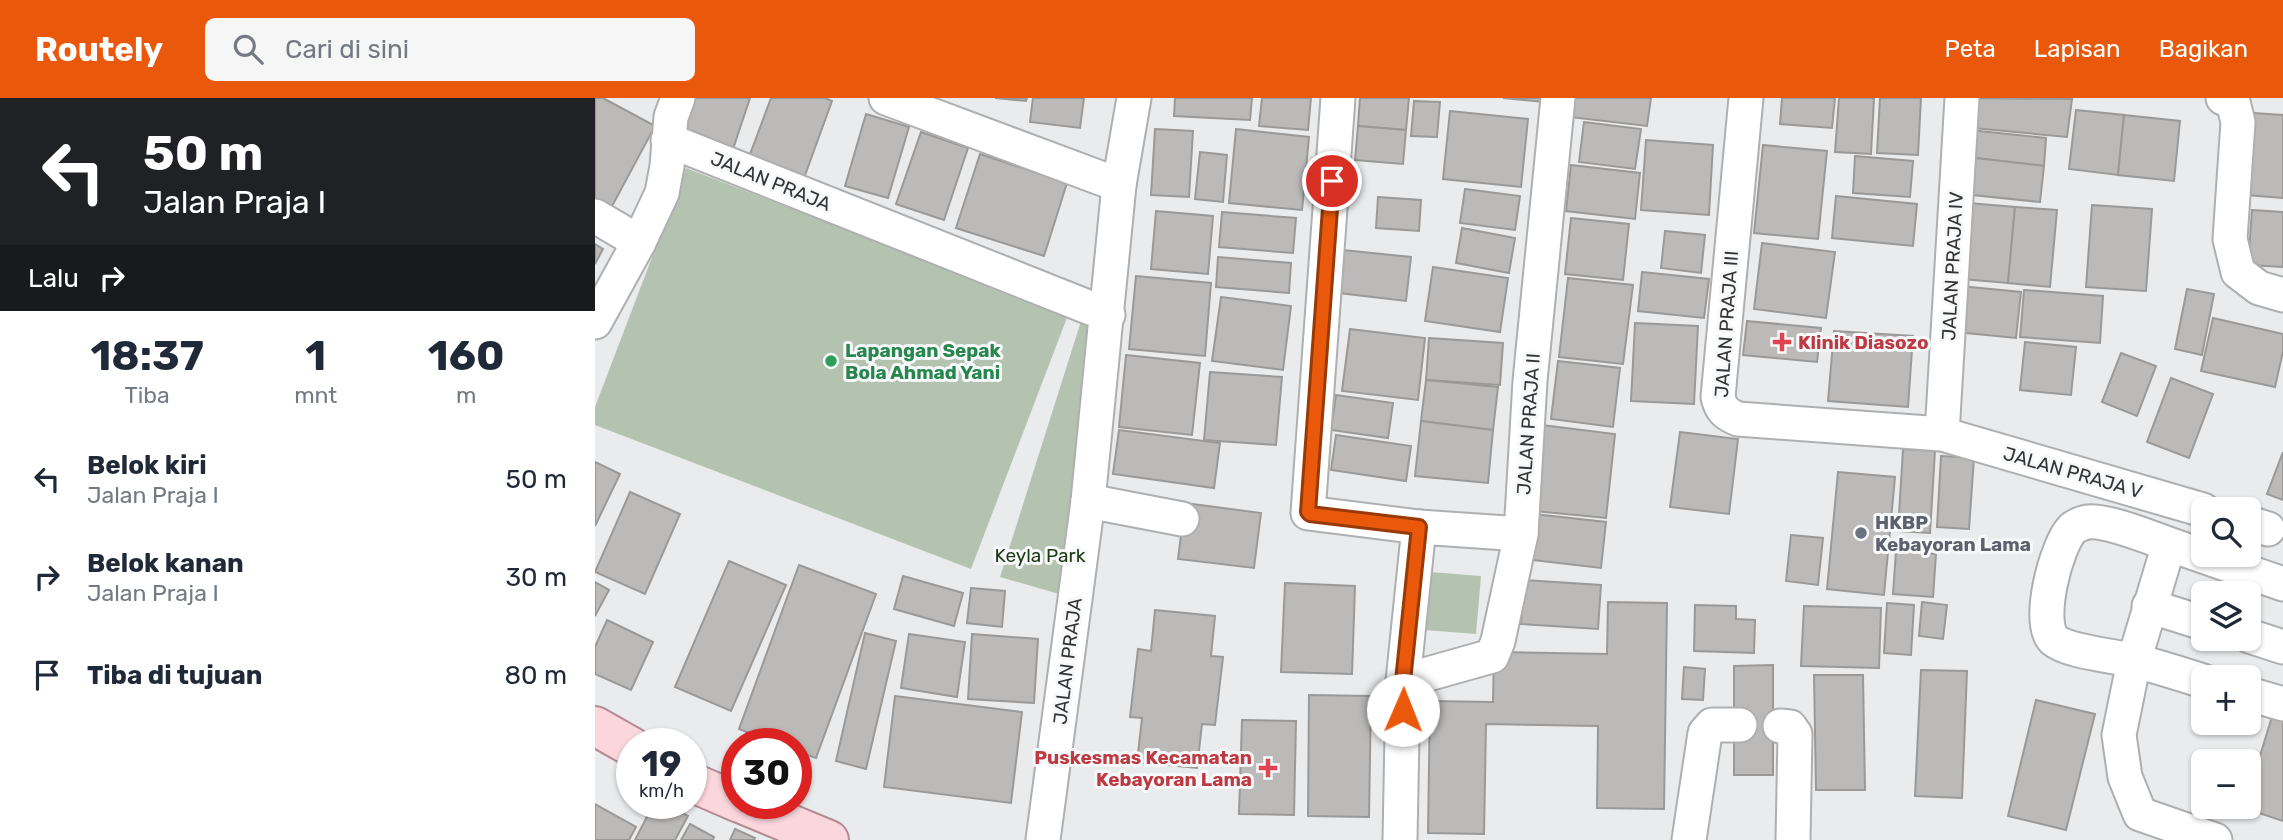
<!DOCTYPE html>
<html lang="id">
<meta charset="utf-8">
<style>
body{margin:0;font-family:Rubik,sans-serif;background:#f6f6f7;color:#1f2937;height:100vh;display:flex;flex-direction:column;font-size:26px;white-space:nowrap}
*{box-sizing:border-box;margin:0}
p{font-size:23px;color:#747a83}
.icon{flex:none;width:38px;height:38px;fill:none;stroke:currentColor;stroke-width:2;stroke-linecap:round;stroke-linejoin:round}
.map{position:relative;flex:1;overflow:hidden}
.sheet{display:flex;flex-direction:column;background:#fff;width:595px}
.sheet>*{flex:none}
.guide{background:#202124;color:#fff;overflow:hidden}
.buttons{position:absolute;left:1596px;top:399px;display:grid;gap:14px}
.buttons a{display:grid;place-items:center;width:70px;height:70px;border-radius:10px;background:#fff;box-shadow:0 2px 5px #0004;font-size:35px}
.speed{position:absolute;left:21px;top:630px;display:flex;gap:14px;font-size:35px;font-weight:700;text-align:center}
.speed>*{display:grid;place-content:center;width:91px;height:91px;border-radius:50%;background:#fff;box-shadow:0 2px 5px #0004;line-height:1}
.speed small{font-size:18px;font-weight:400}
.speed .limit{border:10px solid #d22;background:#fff;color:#111}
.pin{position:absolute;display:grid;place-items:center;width:60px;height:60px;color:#fff;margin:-30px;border:4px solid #fff;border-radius:50%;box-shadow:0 2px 7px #0007}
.me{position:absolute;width:77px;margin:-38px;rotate:1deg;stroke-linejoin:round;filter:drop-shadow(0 0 5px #0008)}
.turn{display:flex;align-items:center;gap:24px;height:147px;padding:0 28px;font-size:32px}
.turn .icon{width:91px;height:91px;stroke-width:2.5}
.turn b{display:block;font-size:49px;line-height:60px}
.then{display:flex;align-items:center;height:66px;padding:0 28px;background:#0003;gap:14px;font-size:26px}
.eta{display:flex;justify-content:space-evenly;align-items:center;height:119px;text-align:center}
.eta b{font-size:42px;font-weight:700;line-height:49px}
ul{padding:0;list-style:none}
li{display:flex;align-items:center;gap:21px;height:98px;padding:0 28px}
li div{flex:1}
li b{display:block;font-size:26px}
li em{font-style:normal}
header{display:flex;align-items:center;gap:42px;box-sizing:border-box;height:98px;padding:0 35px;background:#ea580c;color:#fff}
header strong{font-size:33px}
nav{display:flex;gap:38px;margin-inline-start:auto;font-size:24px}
.search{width:490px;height:63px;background:#f6f6f7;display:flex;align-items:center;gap:18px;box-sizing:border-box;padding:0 24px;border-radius:10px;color:#747a83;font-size:26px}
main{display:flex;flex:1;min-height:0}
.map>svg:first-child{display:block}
.green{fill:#b4c3af}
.building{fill:#bbbab9;stroke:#9a9998;stroke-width:2}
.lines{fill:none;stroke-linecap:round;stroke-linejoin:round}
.minor-casing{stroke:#aeafb0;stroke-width:37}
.major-casing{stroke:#b48b94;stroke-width:42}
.minor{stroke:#fff;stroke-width:33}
.major{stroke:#fbd6dd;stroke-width:38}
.route-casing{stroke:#983908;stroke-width:18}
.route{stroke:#ea580c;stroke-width:12}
.health-dot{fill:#e0444e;stroke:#f7f8f9;stroke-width:2.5}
.leisure-dot{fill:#2e9e5b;stroke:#f7f8f9;stroke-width:2.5}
.worship-dot{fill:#6b7280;stroke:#f7f8f9;stroke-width:2.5}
.labels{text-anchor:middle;stroke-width:6;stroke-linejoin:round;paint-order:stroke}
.street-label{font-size:19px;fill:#343435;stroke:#f7f8f9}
.health-label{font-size:19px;font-weight:bold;fill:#be3a42;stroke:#f7f8f9;text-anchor:start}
.leisure-label{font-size:19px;font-weight:bold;fill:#27864d;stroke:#f7f8f9;text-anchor:start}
.worship-label{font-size:19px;font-weight:bold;fill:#5b616d;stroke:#f7f8f9;text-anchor:start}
.park-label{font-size:19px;fill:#1c3a11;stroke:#f7f8f9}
</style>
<header>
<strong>Routely</strong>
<div class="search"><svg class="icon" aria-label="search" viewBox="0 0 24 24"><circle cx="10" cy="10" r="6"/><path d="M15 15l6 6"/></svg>Cari di sini</div>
<nav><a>Peta</a><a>Lapisan</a><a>Bagikan</a></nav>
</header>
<main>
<section class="sheet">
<div class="guide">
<div class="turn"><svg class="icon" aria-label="left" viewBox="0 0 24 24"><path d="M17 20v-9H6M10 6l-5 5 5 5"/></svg><div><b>50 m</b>Jalan Praja I</div></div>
<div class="then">Lalu<svg class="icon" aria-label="right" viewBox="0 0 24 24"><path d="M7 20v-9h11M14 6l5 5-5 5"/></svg></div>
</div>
<div class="eta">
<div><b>18:37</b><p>Tiba</p></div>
<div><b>1</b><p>mnt</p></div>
<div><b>160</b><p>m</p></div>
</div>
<ul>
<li><svg class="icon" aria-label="left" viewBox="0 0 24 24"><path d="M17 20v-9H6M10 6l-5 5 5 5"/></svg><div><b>Belok kiri</b><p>Jalan Praja I</p></div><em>50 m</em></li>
<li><svg class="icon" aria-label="right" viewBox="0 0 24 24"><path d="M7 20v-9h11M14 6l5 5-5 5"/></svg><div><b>Belok kanan</b><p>Jalan Praja I</p></div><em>30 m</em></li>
<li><svg class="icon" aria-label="arrive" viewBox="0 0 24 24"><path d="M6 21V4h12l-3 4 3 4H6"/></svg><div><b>Tiba di tujuan</b></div><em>80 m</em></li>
</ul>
</section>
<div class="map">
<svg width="1688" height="742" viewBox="0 0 1688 742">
<rect width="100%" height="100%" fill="#eaebec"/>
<g class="green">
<path d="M91,70L473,217L376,471L0,327V309Z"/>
<path d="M487,220L506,224L471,498L405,479Z"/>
<path d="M822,473L886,478L881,536L817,531Z"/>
</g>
<g class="building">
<path d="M0,0H8L60,28L15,112L0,104Z"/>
<path d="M88,0H155L137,54L77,34Z"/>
<path d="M176,0H230L237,3L209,80L154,59Z"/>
<path d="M400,0H432L431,3Z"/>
<path d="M438,0H489L485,30L435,24Z"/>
<path d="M580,0H657L655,22L579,18Z"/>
<path d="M667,0H716L713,32L664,28Z"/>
<path d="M765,0H814L811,32L763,28Z"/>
<path d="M908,0H948V4Z"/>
<path d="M977,0H1056L1052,28L974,19Z"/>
<path d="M1187,0H1240L1237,30L1185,26Z"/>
<path d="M1244,0H1279L1276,56L1240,54Z"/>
<path d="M1285,0H1326L1323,57L1282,55Z"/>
<path d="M1371,0L1477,1L1472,39L1368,29Z"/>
<path d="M819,3L845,4L842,39L816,38Z"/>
<path d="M1481,12L1529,17L1523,77L1474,71Z"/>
<path d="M855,13L933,21L926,89L848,81Z"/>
<path d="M1658,15L1688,17V100L1651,97Z"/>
<path d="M271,16L314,29L293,100L250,88Z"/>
<path d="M1529,17L1585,23L1579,83L1523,77Z"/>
<path d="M989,24L1046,31L1040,71L984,64Z"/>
<path d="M763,28L811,32L808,66L760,62Z"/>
<path d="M560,31L598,33L594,99L556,97Z"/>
<path d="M641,31L714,39L707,112L634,105Z"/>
<path d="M1375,32L1451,40L1449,68L1372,59Z"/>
<path d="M326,34L373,50L349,122L301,106Z"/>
<path d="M1051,42L1118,47L1114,117L1046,112Z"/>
<path d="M1168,47L1232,53L1223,141L1159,135Z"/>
<path d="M605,54L632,57L628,104L600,101Z"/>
<path d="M385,56L472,85L449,158L361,130Z"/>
<path d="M1260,58L1318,63L1315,99L1258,95Z"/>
<path d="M1372,59L1449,68L1445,104L1368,96Z"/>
<path d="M976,67L1045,75L1040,121L971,113Z"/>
<path d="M870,91L925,98L920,132L865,125Z"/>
<path d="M1241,98L1322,106L1318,148L1237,140Z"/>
<path d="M783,99L826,102L824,133L781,130Z"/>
<path d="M1373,105L1420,109L1413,185L1367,181Z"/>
<path d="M1497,107L1557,111L1551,193L1491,189Z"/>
<path d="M1420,109L1462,112L1455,189L1413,185Z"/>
<path d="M1657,112L1688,114V169L1653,167Z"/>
<path d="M561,113L618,118L613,176L556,171Z"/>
<path d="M627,114L701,120L698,155L624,149Z"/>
<path d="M976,120L1034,126L1028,182L970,176Z"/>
<path d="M867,130L920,140L914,175L861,165Z"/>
<path d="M1070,133L1110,137L1106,175L1066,170Z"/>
<path d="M1167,145L1240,154L1231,220L1159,211Z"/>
<path d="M0,146L8,151L0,166Z"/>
<path d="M748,152L816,159L811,203L744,195Z"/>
<path d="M623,159L696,165L694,195L621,189Z"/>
<path d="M838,169L913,180L905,234L830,223Z"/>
<path d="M1047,174L1114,181L1109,220L1043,213Z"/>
<path d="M541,178L616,185L610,258L534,251Z"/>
<path d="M973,180L1038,187L1028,266L964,259Z"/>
<path d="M1365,188L1426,194L1421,240L1361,234Z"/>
<path d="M1592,191L1619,196L1607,257L1580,251Z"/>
<path d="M1429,192L1508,198L1505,245L1425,239Z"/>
<path d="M626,199L696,208L688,272L617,263Z"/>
<path d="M1618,220L1688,236V253L1680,289L1606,273Z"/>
<path d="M1152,223L1226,230L1222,264L1148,257Z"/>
<path d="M1040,225L1103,228L1099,306L1036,303Z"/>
<path d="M755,231L830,240L823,302L747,293Z"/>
<path d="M1239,233L1318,238L1313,309L1233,303Z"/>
<path d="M834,240L908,245L905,287L831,282Z"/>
<path d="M1430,244L1481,249L1476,297L1425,292Z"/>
<path d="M1526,255L1561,268L1542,318L1507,304Z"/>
<path d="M531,257L605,265L597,337L524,329Z"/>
<path d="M963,263L1025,270L1018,329L956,321Z"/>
<path d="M615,274L687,279L681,347L609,342Z"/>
<path d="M1576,280L1618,296L1594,360L1552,344Z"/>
<path d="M831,282L903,289L898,332L826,323Z"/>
<path d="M741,297L798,305L793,340L736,332Z"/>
<path d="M826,323L898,332L893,385L820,378Z"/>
<path d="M939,326L1020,336L1011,420L929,412Z"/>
<path d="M524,332L625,345L619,390L518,376Z"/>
<path d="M1085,334L1143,341L1134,416L1075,409Z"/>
<path d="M741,337L816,348L811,383L736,372Z"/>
<path d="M1308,351L1340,353L1335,435L1303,433Z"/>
<path d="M1688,354V402L1672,396Z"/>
<path d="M1346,358L1379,360L1374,431L1342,429Z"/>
<path d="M0,364L25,376L0,428Z"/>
<path d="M1243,374L1300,379L1289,497L1232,491Z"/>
<path d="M35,394L85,416L50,496L0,474Z"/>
<path d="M590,405L666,415L659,470L583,461Z"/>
<path d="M930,415L1011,424L1006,470L928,461Z"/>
<path d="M1196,437L1228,440L1223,487L1191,483Z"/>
<path d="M1301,453L1341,456L1338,499L1298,496Z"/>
<path d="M134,463L191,487L136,613L80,589Z"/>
<path d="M204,467L281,496L221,660L201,653V646H182L144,631Z"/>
<path d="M308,478L368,495L359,528L299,511Z"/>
<path d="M929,482L1006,487L1003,531L926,526Z"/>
<path d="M0,484L14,492L0,518Z"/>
<path d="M690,485L760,488L757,576L686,574Z"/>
<path d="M376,490L410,493L407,529L372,525Z"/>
<path d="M1013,504L1072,505L1069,711L1002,710L1003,628L891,626L889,736L833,735L835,603L898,604L899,554L1012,556Z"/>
<path d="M1327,504L1352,507L1348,541L1324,538Z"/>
<path d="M1292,505L1319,507L1316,557L1289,555Z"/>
<path d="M1100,507L1141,508V521L1160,522L1159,555L1099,553Z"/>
<path d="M1209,508L1286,510L1284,570L1206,568Z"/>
<path d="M560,512L620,518L616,558L628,559L620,627L607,626L602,670L542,664L547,620L535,619L543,551L556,553Z"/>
<path d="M12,522L58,544L36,592L0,576V549Z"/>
<path d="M270,535L301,543L271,671L241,663Z"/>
<path d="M314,536L370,544L362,599L306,590Z"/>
<path d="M377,536L443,541L439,605L373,601Z"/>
<path d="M1178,567V677H1139V568Z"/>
<path d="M1089,569L1110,571L1108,602L1087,601Z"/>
<path d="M1326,572L1372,573L1367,700L1320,698Z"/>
<path d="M1219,577H1268L1270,692H1221Z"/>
<path d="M714,597L776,598L774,719L713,718Z"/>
<path d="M300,598L427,614L416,705L289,689Z"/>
<path d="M1441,602L1500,616L1471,732L1413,718Z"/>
<path d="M1679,612L1688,615V723L1649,710L1654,709V694Z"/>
<path d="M647,622L701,623L699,717L644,716Z"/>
<path d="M59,705H69L93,718L80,742H40Z"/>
<path d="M0,706L41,729L34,742H0Z"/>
<path d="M95,726L119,739L118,742H86Z"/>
<path d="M140,731L160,740L159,742H135Z"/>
</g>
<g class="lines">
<defs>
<g id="minor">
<path d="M291,0L524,87"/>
<path d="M743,0L713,415L824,429L926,436"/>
<path d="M1151,0L1123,299C1126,312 1131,316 1143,321L1347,336L1608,412"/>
<path d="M1628,0L1638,4L1643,24L1635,141L1643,174L1664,190L1688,197"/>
<path d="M73,42L513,217"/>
<path d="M0,118L44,144"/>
<path d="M0,224L44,144L67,95L72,68L76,19L83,0"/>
<path d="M1347,336L1367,0"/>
<path d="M493,403L587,421"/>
<path d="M1654,425L1673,431"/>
<path d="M1579,448C1559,441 1511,421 1492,424C1488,425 1480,428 1477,431C1461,448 1441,525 1459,542C1473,554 1521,558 1541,563C1564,569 1586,576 1608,583"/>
<path d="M1554,508L1608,525"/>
<path d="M1654,538L1688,549"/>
<path d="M808,583L897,558L903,543L926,436L935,283L963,0"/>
<path d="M1654,596L1688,606"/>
<path d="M1185,628L1195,629L1200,636L1198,742"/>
<path d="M448,742L493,403L524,87L539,0"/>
<path d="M805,742L808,583L824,429"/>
<path d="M1094,742L1110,635L1117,627H1145"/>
<path d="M1620,742L1545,716L1530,679L1524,637L1539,563L1572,453L1579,448L1688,486"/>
</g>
<g id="major">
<path d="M0,628L37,649"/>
<path d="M96,684L142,704"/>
<path d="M145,705L234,742"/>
</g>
</defs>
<use href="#minor" class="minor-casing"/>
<use href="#major" class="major-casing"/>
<use href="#minor" class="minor"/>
<use href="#major" class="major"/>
</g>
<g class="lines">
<defs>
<path id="route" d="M737,83L713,414L715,416L824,429L808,583V612"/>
</defs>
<use href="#route" class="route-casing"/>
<use href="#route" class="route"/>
</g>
<g class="health-dot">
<path d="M1183.5 233.5h7v7h7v7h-7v7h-7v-7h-7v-7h7z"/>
<path d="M669.5 659.5h7v7h7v7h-7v7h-7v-7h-7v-7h7z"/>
</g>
<circle class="leisure-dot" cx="236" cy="263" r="7"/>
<circle class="worship-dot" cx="1266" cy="435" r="7"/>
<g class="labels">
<g class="street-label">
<text transform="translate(176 83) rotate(22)" y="7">JALAN PRAJA</text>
<text transform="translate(1357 168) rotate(-87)" y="7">JALAN PRAJA IV</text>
<text transform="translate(1131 226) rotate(-86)" y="7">JALAN PRAJA III</text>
<text transform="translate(933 326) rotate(-86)" y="7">JALAN PRAJA II</text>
<text transform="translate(1478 374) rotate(16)" y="7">JALAN PRAJA V</text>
<text transform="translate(472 563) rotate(-83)" y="7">JALAN PRAJA</text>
</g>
<g class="health-label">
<text x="1203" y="251">Klinik Diasozo</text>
<text x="657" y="666" text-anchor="end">Puskesmas Kecamatan<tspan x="657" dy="22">Kebayoran Lama</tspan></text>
</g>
<g class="leisure-label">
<text x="250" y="259">Lapangan Sepak<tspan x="250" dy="22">Bola Ahmad Yani</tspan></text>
</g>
<g class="worship-label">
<text x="1280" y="431">HKBP<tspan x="1280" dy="22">Kebayoran Lama</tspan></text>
</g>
<g class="park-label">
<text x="445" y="464">Keyla Park</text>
</g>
</g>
</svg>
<div class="buttons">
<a><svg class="icon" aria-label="search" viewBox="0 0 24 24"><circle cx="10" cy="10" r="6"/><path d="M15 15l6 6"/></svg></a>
<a><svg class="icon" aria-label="layers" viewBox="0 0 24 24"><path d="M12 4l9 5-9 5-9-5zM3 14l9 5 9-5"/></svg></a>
<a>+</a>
<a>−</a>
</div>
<div class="speed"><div>19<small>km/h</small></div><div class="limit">30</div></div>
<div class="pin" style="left:737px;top:83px;background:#d93025"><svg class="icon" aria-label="arrive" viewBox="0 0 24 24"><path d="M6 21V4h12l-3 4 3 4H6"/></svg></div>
<svg class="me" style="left:808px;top:612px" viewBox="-20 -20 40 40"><circle r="19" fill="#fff"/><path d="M0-13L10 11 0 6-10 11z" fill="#ea580c"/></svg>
</div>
</main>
